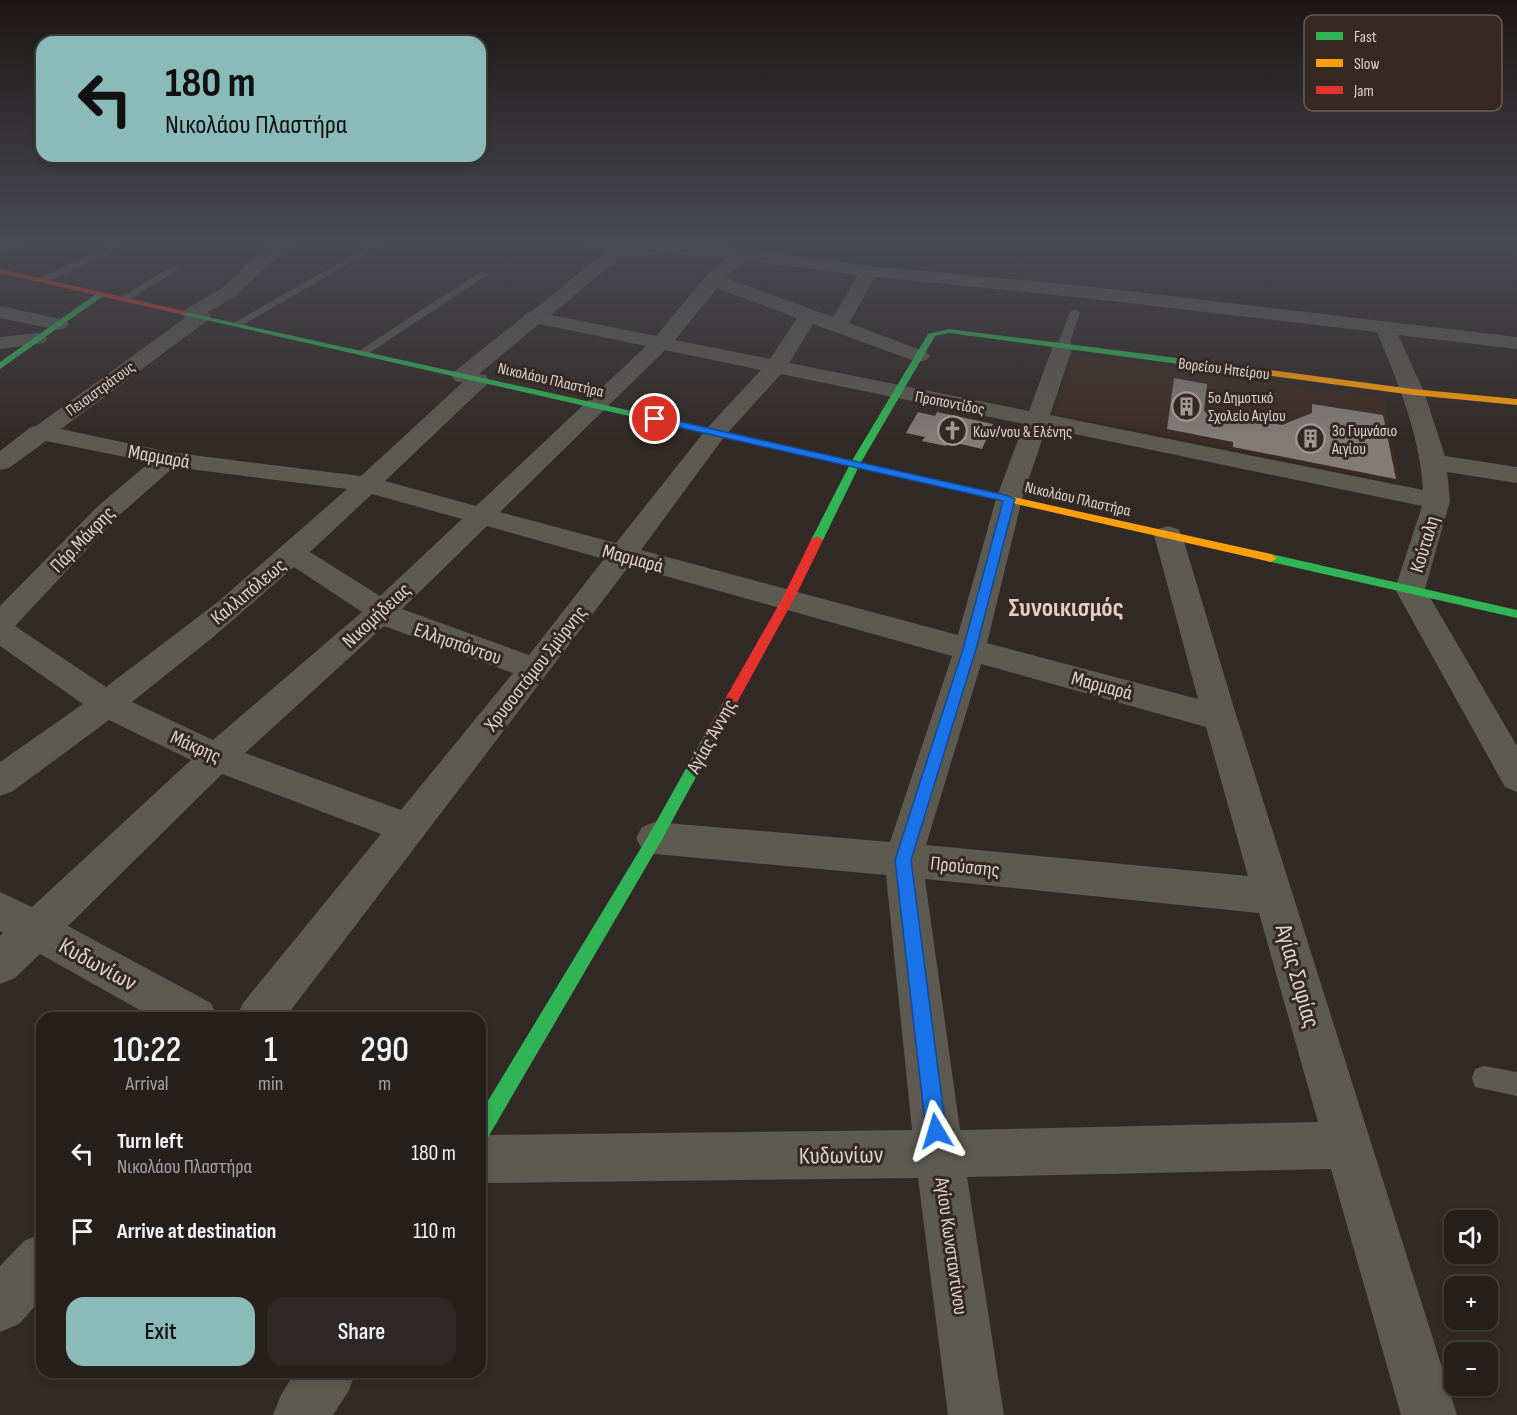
<!DOCTYPE html>
<meta charset="utf-8">
<style>
body{margin:0;font-family:"Sofia Sans Condensed",sans-serif;background:#2e2826;color:#f1f3f6;height:100vh;display:flex;flex-direction:column;font-size:22px;white-space:nowrap}
*{box-sizing:border-box;margin:0}
p{font-size:20px;color:#a4a3a4}
.icon{flex:none;width:33px;height:33px;fill:none;stroke:currentColor;stroke-width:2;stroke-linecap:round;stroke-linejoin:round}
.map{position:relative;flex:1;overflow:hidden}
.panel{position:absolute;left:36px;top:1012px;width:450px;height:366px;display:flex;flex-direction:column;background:#26201d;border-radius:18px;box-shadow:0 3px 9px #0003,0 0 0 2px #423e3b}
.panel>*{flex:none}
.hud{position:absolute;left:36px;top:36px;width:450px;height:126px;border-radius:18px;box-shadow:0 3px 9px #0003,0 0 0 2px #423e3b;background:#8bbbb9;color:#111;overflow:hidden}
.buttons{position:absolute;left:1444px;top:1210px;display:grid;gap:12px}
.buttons a{display:grid;place-items:center;width:54px;height:54px;border-radius:12px;background:#26201d;box-shadow:0 3px 9px #0003,0 0 0 2px #423e3b;font-size:30px}
.pin{position:absolute;display:grid;place-items:center;width:51px;height:51px;color:#fff;margin:-26px;border:3px solid #fff;border-radius:50%;box-shadow:0 2px 6px #0007}
.me{position:absolute;width:66px;margin:-33px;rotate:353deg;stroke-linejoin:round;filter:drop-shadow(0 0 4px #0008)}
.turn{display:flex;align-items:center;gap:21px;height:126px;padding:0 30px;font-size:27px}
.turn .icon{width:78px;height:78px;stroke-width:2.5}
.turn b{display:block;font-size:42px;line-height:51px}
.eta{display:flex;justify-content:space-evenly;align-items:center;height:102px;text-align:center}
.eta b{font-size:36px;font-weight:600;line-height:42px}
.action{display:flex;gap:12px;margin-top:auto;padding:12px 30px}
.action a{flex:1;height:69px;border-radius:18px;background:#8bbbb9;color:#111;font-size:24px;font-weight:600;line-height:69px;text-align:center}
.action a+a{background:#2e2826;color:#f1f3f6}
ul{padding:0;list-style:none}
li{display:flex;align-items:center;gap:18px;height:78px;padding:0 30px}
li div{flex:1}
li b{display:block;font-size:22px}
li em{font-style:normal}
.map>svg:first-child{display:block}
.built{fill:#3d2c24}
.building{fill:#827b78}
.lines{fill:none;stroke-linecap:round;stroke-linejoin:round}
.lane{fill:#5d5a52;fill-rule:evenodd}
.street{fill:#5d5a52;fill-rule:evenodd}
.fast{fill:#30b455;fill-rule:evenodd}
.slow{fill:#ff9f0a;fill-rule:evenodd}
.jam{fill:#e5322d;fill-rule:evenodd}
.route{fill:#1a73e8;stroke:#114b97;stroke-width:1.5}
.labels{text-anchor:middle;stroke-width:6;stroke-linejoin:round;paint-order:stroke}
.far-street-label{font-size:16px;fill:#dcd4d0;stroke:#362923}
.far-poi-label{font-size:16px;fill:#dcd4d0;stroke:#362923;text-anchor:start}
.street-label{font-size:20px;fill:#dcd4d0;stroke:#362923}
.near-street-label{font-size:24px;fill:#dcd4d0;stroke:#362923}
.district-label{font-size:26px;font-weight:bold;fill:#e0cec7;stroke:#362923}
.key{fill:#362923;stroke:#685c57;stroke-width:1.5}
.key-label{font-size:16px;fill:#dcd4d0}
</style>
<div class="map">
<svg width="1517" height="1415" viewBox="0 0 1517 1415">
<rect width="100%" height="100%" fill="#322a27"/>
<path class="built" d="M1074,354L1384,398L1401,482L1053,414Z"/>
<g class="building">
<path d="M1174,378L1207,384L1204,411L1282,425L1312,413V404L1383,415L1396,479L1233,447V442L1167,429Z"/>
<path d="M918,412L935,416L937,412L993,424L982,449L948,441L946,446L922,441L925,437L906,433Z"/>
</g>
<g class="lines">
<g class="lane">
<path d="M120,241H131L97,260L45,282L36,280Z"/>
<path d="M377,241H388L241,326H233L232,324Z"/>
<path d="M176,264L181,267L179,269L127,301L118,299Z"/>
<path d="M480,272L489,274L366,355L362,356L356,353Z"/>
<path d="M1075,309L1080,312L1069,346L1063,349L1059,348L1057,346L1070,312Z"/>
<path d="M1484,1066L1517,1072V1096L1475,1087L1472,1078L1475,1069Z"/>
</g>
<g class="street">
<path d="M8,241H32L29,245L0,254V243Z"/>
<path d="M280,241H300L265,267L236,296L208,312L211,316L208,320L61,429L169,452L361,476L463,382L455,381L452,376L455,371L523,317L526,313L531,312L605,252L585,245L583,241H606L620,246L638,247L664,243L740,249L869,266L1085,286L1517,337V349L1398,335L1424,392L1445,456L1517,467V483L1447,472L1450,501L1425,589L1517,746V792L1505,787L1395,589L1422,506L1046,428L1022,499L987,643L1198,699L1154,535L1158,529L1168,526L1178,529L1182,535L1237,718L1457,1415H1401L1331,1169L967,1177L1004,1415H948L918,1178L480,1183V1135L912,1130L886,875L655,854L642,849L636,838L642,827L655,822L890,842L952,656L629,566L285,1018H236L243,1003L381,834L222,774L68,926L211,1003L218,1018H154L40,954L15,978L0,984V936L3,933L0,931V892L32,907L191,760L109,720L13,791L0,796V762L83,704L0,646V606L98,506L150,462L46,441L9,468L0,470V451L31,427L36,426L185,318L182,314L185,310L222,288L253,259ZM664,253L725,258L706,276L656,336L551,315L622,256L638,257ZM744,260L858,275L833,317L725,278ZM875,277L1085,298L1377,332C1398,383 1420,435 1423,490L1050,415L1073,346L1070,342L1063,340L1056,342L1053,346L1029,411L789,363L813,324L912,360L919,362L926,360L930,356L926,352L849,323ZM717,288L797,318L770,359L675,340ZM539,324L646,346L476,506L385,481L486,385L489,380L486,375L479,374ZM665,350L761,370L708,427L616,543L500,512ZM781,374L1024,424L996,499L958,635L641,550L724,437ZM174,467L347,489L219,601L106,687L15,626L116,518ZM372,494L462,519L380,596L310,552ZM487,526L604,559L529,655L402,609ZM294,567L362,612L213,740L132,702L212,638ZM384,626L513,673L401,810L245,753ZM981,664L1206,727L1248,876L926,845ZM925,879L1259,913L1318,1122L960,1130Z"/>
<path d="M0,306L66,320L69,324L66,328L59,330L0,318Z"/>
<path d="M37,333L44,335L47,339L44,343L0,349V337Z"/>
<path d="M42,1233V1298L19,1324L0,1332V1266L24,1241Z"/>
<path d="M295,1372H356L348,1392L333,1415H273L281,1395Z"/>
</g>
<g class="fast">
<path d="M99,292L106,294L0,369V362Z"/>
<path d="M181,311L744,436L749,439L744,442L184,315H181Z"/>
<path d="M949,329L1201,361L1205,364L1201,367L949,333L935,336L860,464L823,540L821,543H813L811,540L850,464L928,334Z"/>
<path d="M1271,554L1517,610V618L1267,561L1265,558Z"/>
<path d="M713,728L718,729L720,733L660,843L487,1139L480,1142V1114L650,833L708,729Z"/>
</g>
<g class="slow">
<path d="M1201,361L1413,389L1517,399V405L1413,395L1198,366L1197,364Z"/>
<path d="M950,483L1271,554L1277,558L1271,562L946,488V484Z"/>
</g>
<g class="jam">
<path d="M0,269L184,311L188,313L184,315L0,273Z"/>
<path d="M744,436L950,483L955,486L950,489L741,441V437Z"/>
<path d="M817,536L823,540L794,599L718,737H708L706,733L708,729L782,599L811,540Z"/>
</g>
</g>
<linearGradient id="sky" x2="0" y2="1"><stop stop-color="#1c1715"/><stop offset="0.55" stop-color="#494a52"/><stop offset="1" stop-color="#494a52" stop-opacity="0"/></linearGradient>
<rect width="1517" height="439" fill="url(#sky)"/>
<path class="route" d="M655,416L1009,496L1015,499L976,649L911,860L946,1131L943,1138L936,1141L929,1138L926,1131L895,860L963,649L1003,501L651,421L650,419Z"/>
<defs>
<symbol id="building-ring" viewBox="-11 -11 22 22"><circle r="9.5" fill="#362923" stroke="#a09895" stroke-width="1.5"/><path d="M-4-6H4V6H1V3H-1V6H-4ZM-2.5-4.3h1.7v1.8h-1.7ZM.8-4.3h1.7v1.8H.8ZM-2.5-1h1.7V.8h-1.7ZM.8-1h1.7V.8H.8Z" fill="#a09895"/></symbol>
<symbol id="church-ring" viewBox="-11 -11 22 22"><circle r="9.5" fill="#362923" stroke="#a09895" stroke-width="1.5"/><path d="M-1.2-6h2.4v3.5h3.3v2.4h-3.3V6h-2.4V-.1h-3.3v-2.4h3.3Z" fill="#a09895"/></symbol>
</defs>
<g fill-rule="evenodd">
<use href="#building-ring" x="1170" y="390" width="33" height="33"/>
<use href="#church-ring" x="936" y="414" width="33" height="33"/>
<use href="#building-ring" x="1294" y="422" width="33" height="33"/>
</g>
<g class="labels">
<g class="far-street-label">
<text transform="translate(1224 368) rotate(7)" y="6">Βορείου Ηπείρου</text>
<text transform="translate(551 379) rotate(13)" y="6">Νικολάου Πλαστήρα</text>
<text transform="translate(100 388) rotate(-36)" y="6">Πεισιστράτους</text>
<text transform="translate(950 402) rotate(11)" y="6">Προποντίδος</text>
<text transform="translate(1078 498) rotate(13)" y="6">Νικολάου Πλαστήρα</text>
</g>
<g class="far-poi-label">
<text x="1208" y="403">5ο Δημοτικό<tspan x="1208" dy="18">Σχολείο Αιγίου</tspan></text>
<text x="1332" y="436">3ο Γυμνάσιο<tspan x="1332" dy="18">Αιγίου</tspan></text>
<text x="973" y="437">Κων/νου &amp; Ελένης</text>
</g>
<g class="street-label">
<text transform="translate(159 456) rotate(10)" y="7">Μαρμαρά</text>
<text transform="translate(82 539) rotate(-46)" y="7">Πάρ.Μάκρης</text>
<text transform="translate(1424 544) rotate(-73)" y="7">Κούταλη</text>
<text transform="translate(633 558) rotate(15)" y="7">Μαρμαρά</text>
<text transform="translate(248 591) rotate(-40)" y="7">Καλλιπόλεως</text>
<text transform="translate(376 615) rotate(-43)" y="7">Νικομήδειας</text>
<text transform="translate(458 643) rotate(19)" y="7">Ελλησπόντου</text>
<text transform="translate(535 668) rotate(-52)" y="7">Χρυσοστόμου Σμύρνης</text>
<text transform="translate(1102 685) rotate(15)" y="7">Μαρμαρά</text>
<text transform="translate(711 736) rotate(-61)" y="7">Αγίας Άννης</text>
<text transform="translate(196 746) rotate(24)" y="7">Μάκρης</text>
<text transform="translate(965 866) rotate(6)" y="7">Προύσσης</text>
<text transform="translate(952 1246) rotate(82)" y="7">Αγίου Κωνσταντίνου</text>
</g>
<g class="near-street-label">
<text transform="translate(98 964) rotate(29)" y="8">Κυδωνίων</text>
<text transform="translate(1298 976) rotate(74)" y="8">Αγίας Σοφίας</text>
<text transform="translate(841 1155) rotate(-1)" y="8">Κυδωνίων</text>
</g>
<g class="district-label">
<text x="1066" y="616">Συνοικισμός</text>
</g>
</g>
<rect x="1304" y="15" width="198" height="96" rx="9" class="key"/>
<rect x="1316" y="32" width="27" height="8" fill="#30b455"/>
<rect x="1316" y="59" width="27" height="8" fill="#ff9f0a"/>
<rect x="1316" y="86" width="27" height="8" fill="#e5322d"/>
<g class="key-label">
<text x="1354" y="42">Fast</text>
<text x="1354" y="69">Slow</text>
<text x="1354" y="96">Jam</text>
</g>
</svg>
<div class="buttons">
<a><svg class="icon" aria-label="sound" viewBox="0 0 24 24"><path d="M4 9h4l5-4v14l-5-4H4zM17 9q2 3 0 6"/></svg></a>
<a>+</a>
<a>−</a>
</div>
<div class="pin" style="left:655px;top:419px;background:#d93025"><svg class="icon" aria-label="arrive" viewBox="0 0 24 24"><path d="M6 21V4h12l-3 4 3 4H6"/></svg></div>
<svg class="me" style="left:936px;top:1131px" viewBox="-20 -20 40 40"><path d="M0-17L14 15 0 8-14 15z" fill="#1a73e8" stroke="#fff" stroke-width="4"/></svg>
<div class="hud">
<div class="turn"><svg class="icon" aria-label="left" viewBox="0 0 24 24"><path d="M17 20v-9H6M10 6l-5 5 5 5"/></svg><div><b>180 m</b>Νικολάου Πλαστήρα</div></div>
</div>
<section class="panel">
<div class="eta">
<div><b>10:22</b><p>Arrival</p></div>
<div><b>1</b><p>min</p></div>
<div><b>290</b><p>m</p></div>
</div>
<ul>
<li><svg class="icon" aria-label="left" viewBox="0 0 24 24"><path d="M17 20v-9H6M10 6l-5 5 5 5"/></svg><div><b>Turn left</b><p>Νικολάου Πλαστήρα</p></div><em>180 m</em></li>
<li><svg class="icon" aria-label="arrive" viewBox="0 0 24 24"><path d="M6 21V4h12l-3 4 3 4H6"/></svg><div><b>Arrive at destination</b></div><em>110 m</em></li>
</ul>
<div class="action"><a>Exit</a><a>Share</a></div>
</section>
</div>
